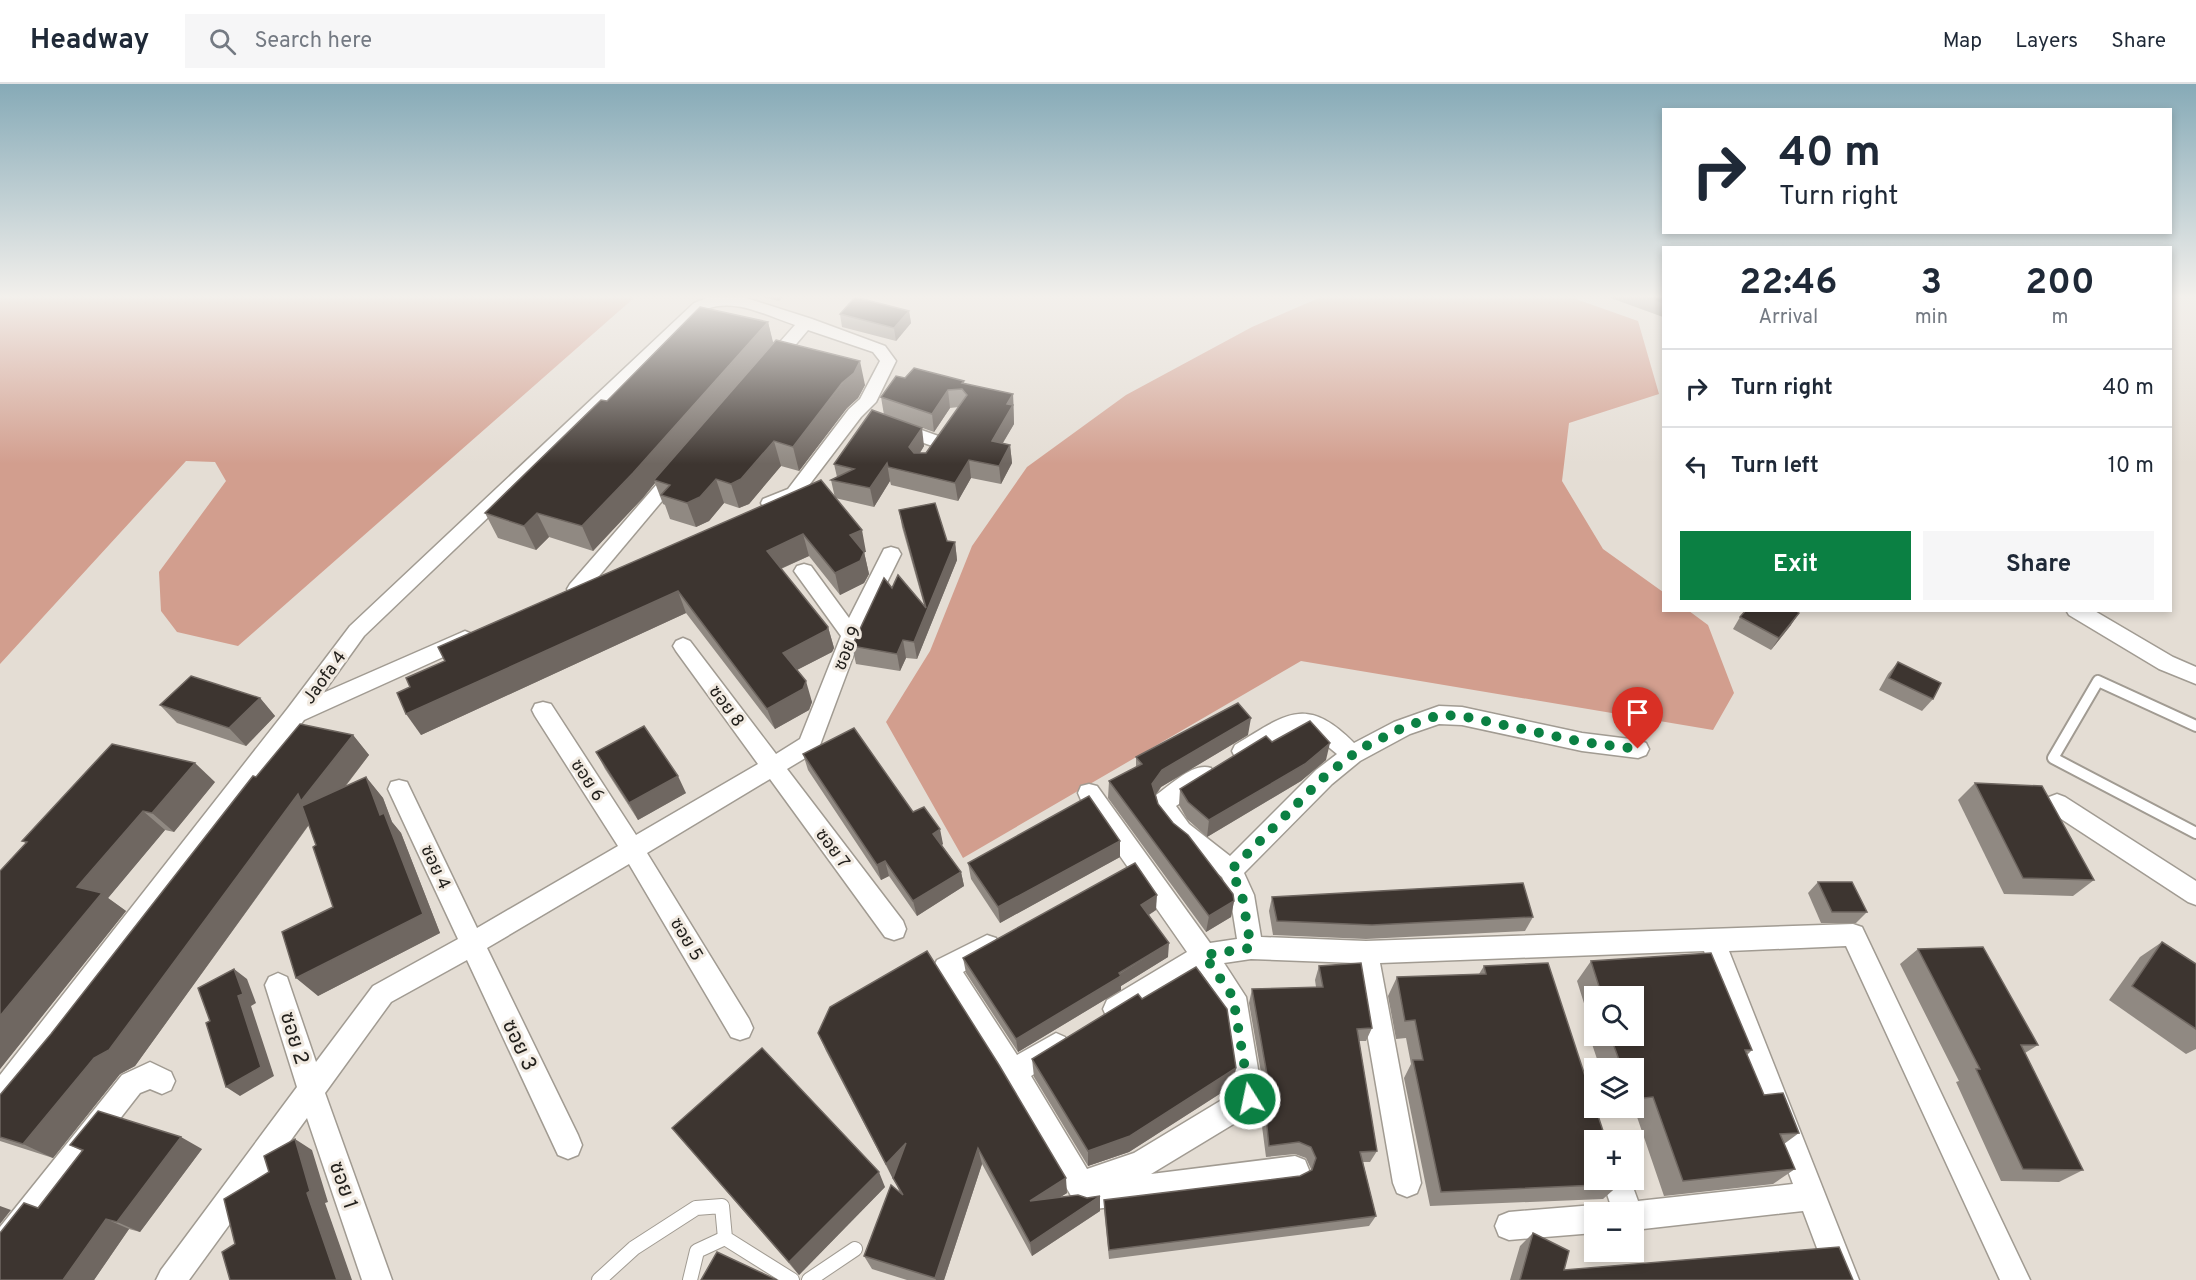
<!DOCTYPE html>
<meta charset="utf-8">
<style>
body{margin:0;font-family:Overpass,"Noto Sans Thai",sans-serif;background:#f6f6f7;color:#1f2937;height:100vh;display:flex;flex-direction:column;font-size:22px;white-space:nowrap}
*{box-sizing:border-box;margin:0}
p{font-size:20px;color:#747a83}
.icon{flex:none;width:33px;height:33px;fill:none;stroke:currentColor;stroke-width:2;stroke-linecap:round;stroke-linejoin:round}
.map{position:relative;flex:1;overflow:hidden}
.details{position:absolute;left:1662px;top:162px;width:510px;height:366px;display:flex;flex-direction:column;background:#fff;border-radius:0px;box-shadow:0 3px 9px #0003}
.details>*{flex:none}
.banner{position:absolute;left:1662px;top:24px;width:510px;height:126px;border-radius:0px;box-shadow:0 3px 9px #0003;background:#fff;color:#1f2937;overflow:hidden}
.controls{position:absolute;left:1584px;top:902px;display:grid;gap:12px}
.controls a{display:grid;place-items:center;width:60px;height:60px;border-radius:0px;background:#fff;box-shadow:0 3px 9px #0003;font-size:30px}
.pin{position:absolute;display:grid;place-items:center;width:51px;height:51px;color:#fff;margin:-62px -26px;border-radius:50% 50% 50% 0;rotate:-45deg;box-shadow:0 0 6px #0007}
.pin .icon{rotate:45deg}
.me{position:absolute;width:66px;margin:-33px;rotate:350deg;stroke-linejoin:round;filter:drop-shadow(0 0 4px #0008)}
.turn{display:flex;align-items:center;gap:21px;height:126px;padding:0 18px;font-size:27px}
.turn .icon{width:78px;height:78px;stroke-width:2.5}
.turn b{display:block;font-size:42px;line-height:51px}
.eta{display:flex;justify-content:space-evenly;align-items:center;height:102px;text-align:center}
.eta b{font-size:36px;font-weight:700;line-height:42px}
.action{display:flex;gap:12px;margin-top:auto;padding:12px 18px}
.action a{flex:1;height:69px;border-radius:0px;background:#0b8043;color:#fff;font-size:24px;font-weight:700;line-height:69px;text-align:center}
.action a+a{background:#f6f6f7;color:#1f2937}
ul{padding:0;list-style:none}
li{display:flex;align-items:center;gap:18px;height:78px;padding:0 18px;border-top:2px solid #e0e1e3}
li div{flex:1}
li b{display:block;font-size:22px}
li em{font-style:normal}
header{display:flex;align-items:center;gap:36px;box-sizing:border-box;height:84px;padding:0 30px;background:#fff;border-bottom:2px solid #e0e1e3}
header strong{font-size:28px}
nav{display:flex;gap:33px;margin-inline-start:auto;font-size:21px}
.search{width:420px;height:54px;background:#f6f6f7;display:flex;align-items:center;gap:15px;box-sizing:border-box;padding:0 21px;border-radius:0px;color:#747a83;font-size:22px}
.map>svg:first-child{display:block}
.forest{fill:#d29e8e}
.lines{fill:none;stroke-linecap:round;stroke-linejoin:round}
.lane-far1-casing{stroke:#a19b92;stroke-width:14}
.lane-casing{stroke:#a19b92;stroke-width:16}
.street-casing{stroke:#a19b92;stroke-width:3}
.lane-far1{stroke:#fff;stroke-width:10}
.lane{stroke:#fff;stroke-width:14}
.street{fill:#fff;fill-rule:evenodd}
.wall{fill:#908982;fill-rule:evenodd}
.shaded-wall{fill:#6f6761}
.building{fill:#3d3530;stroke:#6f6761;stroke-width:1.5}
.route{stroke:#0b8043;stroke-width:10;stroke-dasharray:0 18}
.labels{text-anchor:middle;stroke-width:6;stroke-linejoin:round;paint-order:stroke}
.street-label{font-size:18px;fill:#23211d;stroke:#f1eae1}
.near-street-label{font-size:21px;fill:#23211d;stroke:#f1eae1}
</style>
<header>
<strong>Headway</strong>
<div class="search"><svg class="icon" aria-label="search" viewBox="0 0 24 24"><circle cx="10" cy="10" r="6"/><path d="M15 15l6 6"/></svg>Search here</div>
<nav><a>Map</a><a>Layers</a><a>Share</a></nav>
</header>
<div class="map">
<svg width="2196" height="1196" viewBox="0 0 2196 1196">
<rect width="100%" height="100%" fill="#e4ddd4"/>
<g class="forest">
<path d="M0,213H635L238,562L177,548L161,527L159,488L226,397L215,378L186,377L0,580Z"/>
<path d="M1321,213H1570L1638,237L1659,310L1569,339L1562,397L1603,465L1663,508L1664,526L1689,527L1708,541L1734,609L1713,646L1301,577L963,774L886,638L930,567L972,462L1027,383L1126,311L1252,243Z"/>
</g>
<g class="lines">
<defs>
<path id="lane-far1" d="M2196,642L2098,597L2053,674L2196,749"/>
<g id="lane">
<path d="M599,1196L634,1164L696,1124L722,1122L725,1154L792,1196"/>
<path d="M690,1196L697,1167L725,1154"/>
<path d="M809,1196L855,1165"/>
</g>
<g id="street">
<path d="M710,213H743L812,235L885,262L896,277L876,318L861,333L800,413L770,425L763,423L761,419L763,415L788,405L849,325L860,315L880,277L873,268L808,246L776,284H764L762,280L764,276L795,241C765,231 736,214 706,225L364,552L323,609L458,550L465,547L472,550L475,555L472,560L304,636L10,1022L0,1026V991L288,624L350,542L694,219Z"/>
<path d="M896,337L944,354L947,358L944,362L938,364L890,347L887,343L890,339Z"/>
<path d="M677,382L683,384L686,388L683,392L584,510L577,512L570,510L567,505L570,500L671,384Z"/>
<path d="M891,463L898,465L901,470L861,551L820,661L817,667L787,685L903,837L906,845L903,853L894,856L885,853L770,695L647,769L749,935L753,944L749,953L740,956L731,953L629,780L487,864L578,1051L582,1061L578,1071L568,1075L558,1071L467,876L391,918L325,1009L392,1196H362L307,1034L189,1196H156L161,1186L297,1003L265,901L269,893L278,889L287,893L316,978L373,902L458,855L388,705L391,698L399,696L407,698L477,844L618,762L535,632L532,626L535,620L543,618L551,620L636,751L758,680L676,567L673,562L676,557L683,554L690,557L776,670L800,655L841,552L794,487L797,482L804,480L811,482L849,534L884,465Z"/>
<path d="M2066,526H2093L2173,573L2196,583V600L2159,585L2069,531Z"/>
<path d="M1439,622L1462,623L1582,649L1638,656L1646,659L1649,665L1646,671L1638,674L1582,667L1462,641L1439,640L1410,650L1360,677L1332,700L1244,789L1254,811L1261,853L1366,857L1853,840L1862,843L2030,1196H2000L1846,862L1729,867L1859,1196H1829L1803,1127L1634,1146V1128H1613L1602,1095H1630L1638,1117L1793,1100L1704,867L1380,879L1421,1099L1417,1109L1407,1113L1397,1109L1393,1099L1355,879L1251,875L1224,879L1246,913L1263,1015L1260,1024L1151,1090L1295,1072L1305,1076L1309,1086L1305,1096L1295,1100L1087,1126L1077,1122L1004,997L937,892L933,884L937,876L987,851L996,854L999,862L996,870L963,888L1017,971L1056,949L1065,953L1069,962L1065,971L1031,992L1087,1085L1134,1069L1235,1008L1221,917L1200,887L1125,934L1116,937L1107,934L1103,925L1107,916L1187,868L1081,716L1078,709L1081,702L1089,700L1097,702L1210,859L1237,855L1230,811L1222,793L1173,754L1159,735L1153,718L1156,711C1171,701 1193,678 1211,684L1214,691L1211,698L1176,722L1189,740L1230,772L1316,686L1337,670L1308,646L1295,647L1243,676L1235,673L1232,667L1235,661C1286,630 1306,611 1354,659L1394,638Z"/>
<path d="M2057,710L2065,713L2196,797V821L2188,818L2049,727L2046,720L2049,713Z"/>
<path d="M150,978L171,988L175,997L171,1006L162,1010L150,1005L140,1009L10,1176L0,1181V1143L122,991Z"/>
<path d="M1594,1121L1604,1125L1605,1128H1594V1149L1509,1156L1499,1152L1495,1142L1499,1132L1509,1128Z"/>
</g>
</defs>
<use href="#lane-far1" class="lane-far1-casing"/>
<use href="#lane" class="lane-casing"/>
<use href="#street" class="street-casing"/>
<use href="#lane-far1" class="lane-far1"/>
<use href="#lane" class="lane"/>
<use href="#street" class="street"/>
</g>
<g class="wall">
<path d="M762,213H783L779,217Z"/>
<path d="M1608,213H1664L1663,233Z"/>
<path d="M909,227L911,239L896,257L842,243L840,230Z"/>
<path d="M768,238L773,260L865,301L858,314L847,324L799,387L781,382L749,420L739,424L724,419L709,437L696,443L670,435L665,421L663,420L655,399L593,467L549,453L536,466L498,454L485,429L607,317Z"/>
<path d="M905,294L964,297V300L1013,310L1014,340L1003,359L1010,361L1012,379L1001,400L971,394L958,417L891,401L890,397L874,423L835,414L831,396L837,393L834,380L884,331L881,313ZM959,323L926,369H920L924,362L917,342L934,348L950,324Z"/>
<path d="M821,396L866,468H864L869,490L864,499L840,511L809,472L781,485L828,543L834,564L832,568L797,586L812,618L809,626L775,645L686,529L421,651L410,603L445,577Z"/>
<path d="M899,426L947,457L955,458L957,476L917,575L906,574L900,587L856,580L852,562L924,521L902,443Z"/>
<path d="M1740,533L1791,541L1771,566L1733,545Z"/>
<path d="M1898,578L1933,615L1922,627L1879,606L1888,590Z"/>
<path d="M260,614L275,632L246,662L177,639L160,621Z"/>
<path d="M353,651L369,671L345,703L366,693L383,714L392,738L401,749L440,849L318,912L333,823L316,761L309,741L135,982L120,990L53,1074L0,1057V1011L51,950L256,693Z"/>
<path d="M1248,651L1161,703L1156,711L1158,720L1234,817L1231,833L1206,848L1108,714L1109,697L1136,683V673Z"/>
<path d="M1272,658L1326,676L1301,697L1207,753L1187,735L1179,721L1180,705Z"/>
<path d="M596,668L686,709L638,736L605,685Z"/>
<path d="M803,670L913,728L943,760L942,761L961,788L964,802L917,832L889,792L881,796L808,686Z"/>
<path d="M215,698L174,748L165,746L108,814L126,827L0,985V787L26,759L22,757Z"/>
<path d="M1975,699L2094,796L2073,812L2004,810L1958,716Z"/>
<path d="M1120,773L1000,839L971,795L968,779Z"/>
<path d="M1818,798L1867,828L1856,839H1821L1808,809Z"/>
<path d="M1272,813L1533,833L1525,847L1366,855L1273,851L1269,827Z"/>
<path d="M1156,826L1149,831L1168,873L1121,902V906L1018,968L966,889L963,874Z"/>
<path d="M2162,858L2196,880V965L2186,970L2109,916L2140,873Z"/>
<path d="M1918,865L2038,961L2025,969L2083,1086L2059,1098L2001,1097L1956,998L1959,997L1900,880Z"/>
<path d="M1591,877L1752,966L1747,971L1764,1011L1799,1049L1784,1060L1795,1085L1773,1100L1664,1112L1636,1030L1616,1032L1613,1023H1634V984H1600L1591,957L1595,952V951H1634V912H1594V951L1577,897Z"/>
<path d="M1319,882L1372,944L1366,957H1359L1377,1067L1370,1078H1363L1376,1132L1369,1142L1109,1175L1104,1126V1116L1300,1092L1311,1087V1085L1306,1074L1295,1070L1266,1073L1260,1027L1265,1012L1249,919L1252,905L1316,903L1315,896Z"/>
<path d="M1484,882L1620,1100L1603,1115L1430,1122L1404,994L1411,980L1406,954L1396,955L1388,912L1397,893L1479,890Z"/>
<path d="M1142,915L1236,984L1232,1002L1129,1068L1088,1082L1034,993L1032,975Z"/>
<path d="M818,949L1067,1109L1060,1113L1100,1127L1032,1172L982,1080L944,1196H907L872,1185L864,1172L900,1109L894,1094L893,1095L826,967Z"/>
<path d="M672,1044L885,1103L799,1191Z"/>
<path d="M70,1061L202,1065L140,1148L129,1145L94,1196H0L38,1124L82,1067Z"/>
<path d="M1533,1149L1564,1186L1853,1196H1510L1520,1162Z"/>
</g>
<g class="shaded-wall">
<path d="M909,227L911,239L896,257L894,244Z"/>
<path d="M768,238L774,262L654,396L655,399L643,414L593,467L582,442Z"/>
<path d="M860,277L865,301L858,314L847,324L799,387L793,363Z"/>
<path d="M948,306L950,324L934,348L932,330Z"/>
<path d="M1013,310L1014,340L993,375L992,357L1007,320Z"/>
<path d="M922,344L924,362L912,381L909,363Z"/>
<path d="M774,357L781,382L749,420L739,424L731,400Z"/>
<path d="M1010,361L1012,379L1001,400L999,382Z"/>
<path d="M969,376L971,394L958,417L955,399Z"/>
<path d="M887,379L890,397L874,423L870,404Z"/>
<path d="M716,395L724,419L709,437L696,443L687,419Z"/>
<path d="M537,429L549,453L536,466L524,442Z"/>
<path d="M862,446L866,468H864L869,490L864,499L840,511L835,489L850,451Z"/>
<path d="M803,450L809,472L773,488L767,467Z"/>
<path d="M955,458L957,476L917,575L914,558Z"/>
<path d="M678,507L686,529L421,651L406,630Z"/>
<path d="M1799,529L1791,541L1771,566L1779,554Z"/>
<path d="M828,543L834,564L832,568L789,590L783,569Z"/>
<path d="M903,556L906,574L900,587L897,570Z"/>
<path d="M806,597L812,618L809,626L775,645L767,625Z"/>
<path d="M260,614L275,632L246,662L229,644Z"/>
<path d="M1251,634L1248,651L1161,703L1151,717L1152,700L1162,686Z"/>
<path d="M353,651L369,671L319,736L315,732L135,982L120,990L53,1074L23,1060L298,710Z"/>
<path d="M1330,659L1326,676L1301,697L1207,753L1209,736Z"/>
<path d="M195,679L215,698L174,748L152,729Z"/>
<path d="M678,692L686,709L638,736L629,719Z"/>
<path d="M366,693L383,714L392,738L401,749L440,849L318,912L296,894L380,731Z"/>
<path d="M143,727L165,746L108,814L126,827L0,985V932L77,803Z"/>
<path d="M940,745L943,760L936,765L933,750Z"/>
<path d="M1120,757V773L1000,839L998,823Z"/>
<path d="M885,777L889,792L881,796L877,781Z"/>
<path d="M961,788L964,802L917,832L913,817Z"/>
<path d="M1157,811L1156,826L1140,836L1141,821Z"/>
<path d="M1234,817L1231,833L1206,848L1209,832Z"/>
<path d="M1169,859L1168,873L1121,902V906L1018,968L1016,955Z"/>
<path d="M234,885L247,895L256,919L251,922L274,992L240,1012L226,1003L238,912Z"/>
<path d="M1236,984L1232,1002L1129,1068L1088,1082V1067Z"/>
<path d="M181,1053L202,1065L140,1148L117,1138Z"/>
<path d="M295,1055L312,1066L328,1118L325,1119L352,1196H337L307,1109Z"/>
<path d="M906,1059L912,1075L893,1095L886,1080Z"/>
<path d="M978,1064L982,1080L944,1196H936L935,1194Z"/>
<path d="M879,1088L885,1103L799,1191L789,1178Z"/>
<path d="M1066,1094L1067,1109L1032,1131L1030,1117Z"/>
<path d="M1100,1112V1127L1032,1172L1030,1159Z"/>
<path d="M0,1122L11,1126L0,1140Z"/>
<path d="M106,1135L129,1145L94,1196H63Z"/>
</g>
<g class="building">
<path d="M855,213L909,227L894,244L840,230Z"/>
<path d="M1647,213H1664V219Z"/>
<path d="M700,223L768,238L633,389L582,442L537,429L524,442L485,429L601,316L607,317Z"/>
<path d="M776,256L860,277L854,289L842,299L793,363L774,357L741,395L731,400L716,395L700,413L687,419L661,411L670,401L654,396Z"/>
<path d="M914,284L964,297L962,299L1013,310L1007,320L1013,321L992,357L1010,361L999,382L969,376L955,399L888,383L887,379L870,404L831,396L854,385L834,380L872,326L922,344L909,363L914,369H926L967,311L962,305L948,306L932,330L881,313L896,292L905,294Z"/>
<path d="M821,396L862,446L850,451L864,468L860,477L835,489L803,450L767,467L828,543L827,546L783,569L806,597L803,605L767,625L678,507L406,630L397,609L410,603L406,594L445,577L438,563Z"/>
<path d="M935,419L947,457L955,458L914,558L903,556L897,570L852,562L884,494L892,504L898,491L926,524L899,426Z"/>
<path d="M1746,526H1796L1799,529L1779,554L1740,533Z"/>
<path d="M1898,578L1941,599L1933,615L1889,594Z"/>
<path d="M191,592L260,614L229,644L160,621Z"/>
<path d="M1238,619L1251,634L1162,686L1152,700L1158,720L1173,739L1188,751L1233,810L1234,817L1209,832L1109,697L1142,680L1136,673Z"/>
<path d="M1310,637L1330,659L1305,680L1209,736L1188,718L1180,705L1266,652L1272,658Z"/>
<path d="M300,640L353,651L301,717L298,710L109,966L94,974L23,1060L0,1053V1011L51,950L253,692L256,693Z"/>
<path d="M644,642L678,692L629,719L596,668Z"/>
<path d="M854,644L913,728L924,723L940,745L933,750L961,788L913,817L885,777L877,781L803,670Z"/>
<path d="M112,660L195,679L152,729L143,727L77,803L102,809L0,932V787L27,758L22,757Z"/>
<path d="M366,693L380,731L384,729L423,830L296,894L282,848L333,823L313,763L316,761L302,722Z"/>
<path d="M1975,699L2042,702L2094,796L2023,794Z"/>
<path d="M1089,712L1120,757L998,823L968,779Z"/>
<path d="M1135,779L1157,811L1141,821L1169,859L1119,889L1121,892L1016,955L963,874Z"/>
<path d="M1818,798H1852L1867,828H1832Z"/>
<path d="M1523,799L1533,833L1372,841L1277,837L1272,813Z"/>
<path d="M2162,858L2196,880V945L2132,902Z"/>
<path d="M1983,863L2038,961H2021L2083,1086L2023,1085L1976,985H1980L1918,865Z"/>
<path d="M927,867L999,981L1066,1094L1030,1117L1078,1111L1087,1114L1100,1112L1030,1159L978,1064L935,1194L864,1172L891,1101L903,1111L893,1094L906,1059L886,1080L818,949L830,923Z"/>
<path d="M1711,869L1752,966H1745L1764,1011L1783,1009L1799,1049L1780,1050L1795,1085L1683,1097L1653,1013L1634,1015V984H1622L1610,951H1634V912H1602L1591,877Z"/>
<path d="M1361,879L1372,944L1357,945L1377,1067L1360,1068L1376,1132L1109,1166L1104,1116L1300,1092L1312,1086L1316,1074L1311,1063L1299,1058L1269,1062L1264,1015L1269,1002L1252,905L1323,903L1319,882Z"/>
<path d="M1548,879L1606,1056H1594V1095H1618L1620,1100L1441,1108L1413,976H1423L1415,936L1405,937L1397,893L1486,890L1484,882Z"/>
<path d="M1196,883L1227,925L1236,984L1130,1052L1088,1067L1032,975L1138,910L1142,915Z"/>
<path d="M234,885L243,910L238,912L261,983L226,1003L206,939L210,937L198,904Z"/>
<path d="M762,964L879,1088L789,1178L672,1044Z"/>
<path d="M98,1027L181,1053L117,1138L106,1135L63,1196H0V1149L24,1119L38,1124L83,1066L70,1061Z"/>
<path d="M295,1055L310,1107L307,1109L337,1196H230L222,1168L235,1160L224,1115L269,1088L264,1072Z"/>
<path d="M1533,1149L1569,1167L1564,1186L1839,1163L1853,1196H1520Z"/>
<path d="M717,1168L777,1196H701Z"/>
</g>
<linearGradient id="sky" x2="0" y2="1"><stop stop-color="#86aab7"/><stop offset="0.56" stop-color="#f3f0ec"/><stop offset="1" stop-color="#f3f0ec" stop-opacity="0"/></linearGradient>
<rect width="2196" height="380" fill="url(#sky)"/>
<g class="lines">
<path class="route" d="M1250,1015L1233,913L1204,871L1251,864L1242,811L1231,786L1324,693L1360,665L1402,644L1439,631L1462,632L1582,658L1638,665"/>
</g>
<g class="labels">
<g class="street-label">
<text transform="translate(847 564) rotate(-68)" y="6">ซอย 9</text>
<text transform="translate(324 593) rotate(-54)" y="6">Jaofa 4</text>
<text transform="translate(727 622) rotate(54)" y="6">ซอย 8</text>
<text transform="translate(588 696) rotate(57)" y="6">ซอย 6</text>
<text transform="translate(833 764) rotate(53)" y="6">ซอย 7</text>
<text transform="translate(436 783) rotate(65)" y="6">ซอย 4</text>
<text transform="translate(687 855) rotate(59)" y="6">ซอย 5</text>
</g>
<g class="near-street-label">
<text transform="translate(295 954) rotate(73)" y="7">ซอย 2</text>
<text transform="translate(520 961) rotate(65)" y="7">ซอย 3</text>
<text transform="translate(344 1101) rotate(71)" y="7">ซอย 1</text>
</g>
</g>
</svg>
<div class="controls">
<a><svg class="icon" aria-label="search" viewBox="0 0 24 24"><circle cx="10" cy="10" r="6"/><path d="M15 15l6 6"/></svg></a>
<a><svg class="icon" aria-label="layers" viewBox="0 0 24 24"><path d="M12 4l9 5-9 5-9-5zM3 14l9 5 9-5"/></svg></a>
<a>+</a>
<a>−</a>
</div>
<div class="pin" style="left:1638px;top:665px;background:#d93025"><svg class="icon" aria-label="arrive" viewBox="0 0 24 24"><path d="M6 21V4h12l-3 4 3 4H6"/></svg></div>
<svg class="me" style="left:1250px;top:1015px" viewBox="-20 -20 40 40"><circle r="17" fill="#0b8043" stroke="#fff" stroke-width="3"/><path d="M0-11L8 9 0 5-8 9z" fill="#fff"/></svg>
<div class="banner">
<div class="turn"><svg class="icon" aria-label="right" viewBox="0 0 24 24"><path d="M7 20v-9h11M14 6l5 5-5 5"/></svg><div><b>40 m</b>Turn right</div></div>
</div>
<section class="details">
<div class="eta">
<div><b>22:46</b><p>Arrival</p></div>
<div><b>3</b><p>min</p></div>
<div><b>200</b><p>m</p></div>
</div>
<ul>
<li><svg class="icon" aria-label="right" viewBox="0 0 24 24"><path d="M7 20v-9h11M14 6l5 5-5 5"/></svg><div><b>Turn right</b></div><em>40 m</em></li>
<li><svg class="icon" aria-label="left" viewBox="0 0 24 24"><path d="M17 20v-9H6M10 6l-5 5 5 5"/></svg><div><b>Turn left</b></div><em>10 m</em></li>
</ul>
<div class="action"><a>Exit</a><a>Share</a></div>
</section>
</div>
